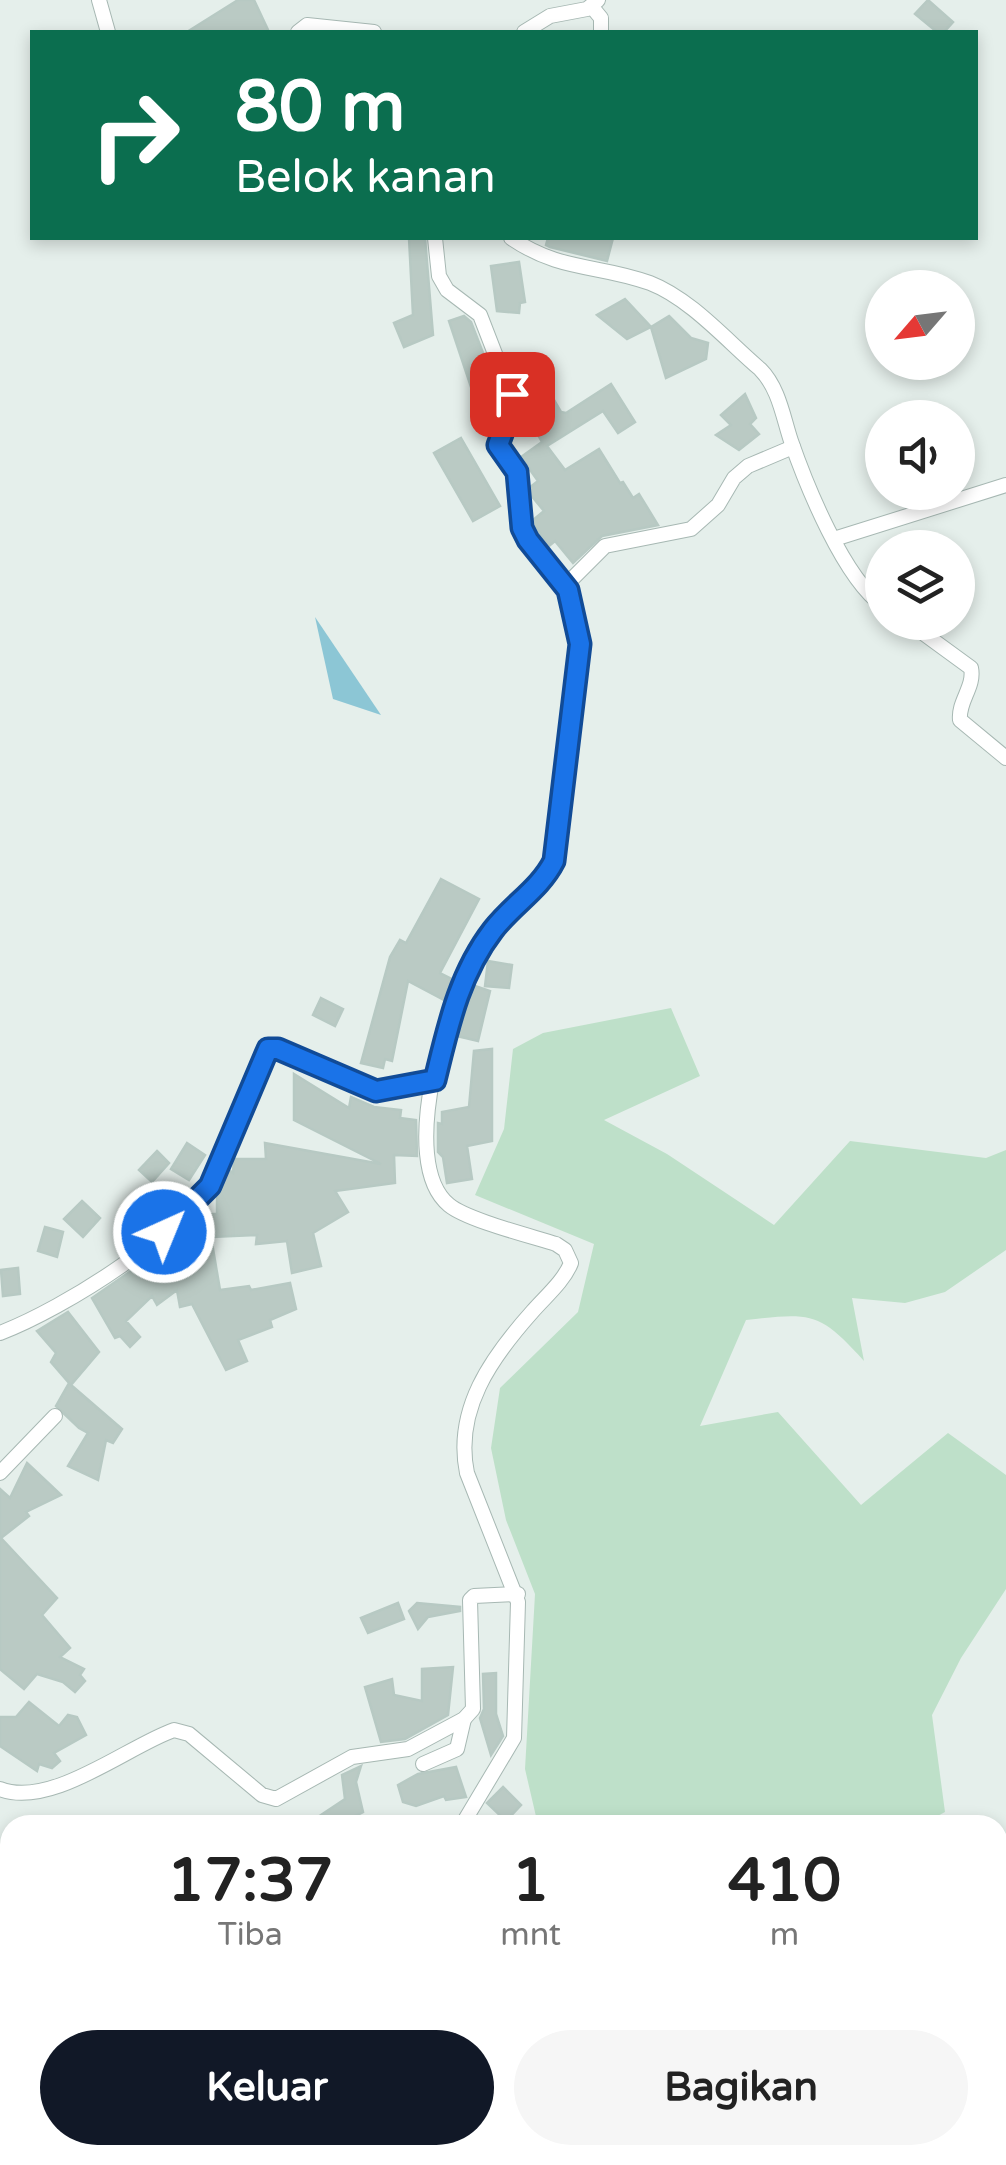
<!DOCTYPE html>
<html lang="id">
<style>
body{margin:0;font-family:"Varela Round",sans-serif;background:#f6f6f6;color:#222;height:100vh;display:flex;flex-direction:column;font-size:38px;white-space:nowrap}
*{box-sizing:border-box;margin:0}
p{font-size:32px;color:#767676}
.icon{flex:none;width:55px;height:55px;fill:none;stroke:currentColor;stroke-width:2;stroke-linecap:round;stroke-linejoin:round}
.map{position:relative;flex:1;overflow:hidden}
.details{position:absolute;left:0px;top:1815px;width:1008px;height:350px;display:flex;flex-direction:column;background:#fff;border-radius:30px 30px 0 0;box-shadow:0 5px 15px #0003}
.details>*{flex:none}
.guide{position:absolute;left:30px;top:30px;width:948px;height:210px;border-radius:0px;box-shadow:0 5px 15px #0003;background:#0b6e4f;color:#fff;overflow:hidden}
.needle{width:65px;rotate:242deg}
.controls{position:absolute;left:865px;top:270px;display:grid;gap:20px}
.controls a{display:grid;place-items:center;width:110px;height:110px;border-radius:50%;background:#fff;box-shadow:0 5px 15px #0003;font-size:50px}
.pin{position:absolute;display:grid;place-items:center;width:85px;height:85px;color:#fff;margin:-42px;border-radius:20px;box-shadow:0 5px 15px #0006}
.me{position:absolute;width:110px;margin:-55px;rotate:44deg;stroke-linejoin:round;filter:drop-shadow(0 0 8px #0008)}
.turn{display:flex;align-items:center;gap:35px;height:210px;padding:0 40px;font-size:45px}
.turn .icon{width:130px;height:130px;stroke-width:2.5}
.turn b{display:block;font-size:70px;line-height:85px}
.eta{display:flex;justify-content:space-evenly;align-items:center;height:170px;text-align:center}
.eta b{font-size:60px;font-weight:800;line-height:70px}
.primary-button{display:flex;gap:20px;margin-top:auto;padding:20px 40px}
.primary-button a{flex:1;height:115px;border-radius:60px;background:#111827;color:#fff;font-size:40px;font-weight:800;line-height:115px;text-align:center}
.primary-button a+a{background:#f6f6f6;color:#222}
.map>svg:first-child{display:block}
.green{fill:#bee0c9}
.water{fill:#8cc6d5}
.building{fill:#bacac4;stroke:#b7c9c3;stroke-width:2.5}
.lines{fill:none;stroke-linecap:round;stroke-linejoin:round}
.street-casing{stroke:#a7b8b3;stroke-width:16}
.street{stroke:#fff;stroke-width:14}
.route-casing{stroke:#114b97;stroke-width:25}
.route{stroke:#1a73e8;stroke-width:18}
</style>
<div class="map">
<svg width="1006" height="2165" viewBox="0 0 1006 2165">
<rect width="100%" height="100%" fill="#e5efeb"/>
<g class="green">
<path d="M671,1008L700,1076L604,1120L667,1154L774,1225L850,1141L986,1158L1006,1150V1250L945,1292L905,1303L852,1298L864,1361C819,1311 811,1313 746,1320L700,1426L778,1412L861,1505L948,1433L1006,1475V1589L961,1658L932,1715L945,1812L921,1825H538L525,1769L535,1594L506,1520L491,1448L500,1388L578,1312L594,1244L475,1195L504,1129L513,1049L543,1033Z"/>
<path d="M381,2155H583L582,2165H383Z"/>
</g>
<path class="water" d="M315,617L381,715L333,699Z"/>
<g class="building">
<path d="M238,0H254L269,32H187Z"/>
<path d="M928,0L953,22L944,32H937L915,14Z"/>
<path d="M409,238H425L433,335L404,347L394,323L413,315Z"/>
<path d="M548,238H613L607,261L550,247L546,245Z"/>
<path d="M519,262L525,302L520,303L519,313L497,311L491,266Z"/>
<path d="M625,299L651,327L627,339L597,315Z"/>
<path d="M464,316L471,322L497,389L474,396L449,321Z"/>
<path d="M669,316L691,338L708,343L706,359L666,378L651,327Z"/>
<path d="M544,383L561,412L566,413L611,384L635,422L618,433L603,411L547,446L565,470L599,449L620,483L623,482L633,498L639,494L658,525L602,536L573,563L555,541L549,546L533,524V520L544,511L530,494L529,488L538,481L521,457L542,442L522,407V396Z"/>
<path d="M745,394L756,418L750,424L759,434L739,450L716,435L731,425L721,415Z"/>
<path d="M461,438L500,506L473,521L434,453Z"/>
<path d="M441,879L479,899L440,973L452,979L444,1000L408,981L392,1061L385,1059L383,1068L361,1063L390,957L400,940L406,943Z"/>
<path d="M488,961L512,965L509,988L485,986Z"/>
<path d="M475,986L490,991L478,1041L457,1036L464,1006Z"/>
<path d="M321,998L343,1009L335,1026L313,1015Z"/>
<path d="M492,1049V1141L467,1146L472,1179L447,1183L443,1157L438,1152V1123L442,1124V1112L469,1107L474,1051Z"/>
<path d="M294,1074L349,1108L351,1097L374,1107L401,1110L400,1118L416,1120L417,1156L394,1155L395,1183L335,1191L348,1212L313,1233L321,1266L292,1273L287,1241L256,1244L257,1235L211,1237L220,1290L249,1286L251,1290L290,1283L296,1309L270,1320L272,1327L238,1340L247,1361L226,1370L192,1304L180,1307L177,1290L157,1305L152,1296L126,1321L140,1337L130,1347L120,1336L115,1338L92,1298L144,1262L155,1280L188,1261L186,1240L210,1236L211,1214H217V1191L229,1170L233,1173L234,1159H266L265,1143L381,1164L294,1120Z"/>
<path d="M187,1143L205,1155L189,1180L171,1169Z"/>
<path d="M157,1151L169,1163L152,1182L139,1170Z"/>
<path d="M135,1200L155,1217L134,1241L115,1223Z"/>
<path d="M82,1201L100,1218L83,1237L64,1219Z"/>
<path d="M45,1227L63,1232L57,1257L38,1251Z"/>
<path d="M18,1268L20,1294L3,1296L1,1270Z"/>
<path d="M68,1312L99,1352L71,1385L122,1429L113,1443L106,1440L98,1480L68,1466L88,1433L79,1428L56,1406L69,1383L51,1362L56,1353L37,1331Z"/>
<path d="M27,1463L61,1495L26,1512L29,1516L1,1538L57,1598L42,1615L70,1648L60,1657L84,1669L80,1675L85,1681L75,1692L63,1682L37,1674L24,1689L0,1669V1489L10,1498Z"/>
<path d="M398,1603L404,1619L368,1633L361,1618Z"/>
<path d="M417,1603L460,1607V1611L428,1617L418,1629L409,1611Z"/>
<path d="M453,1667L448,1715L405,1739L381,1742L365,1687L392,1679L394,1695L422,1701V1669Z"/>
<path d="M496,1673V1714L503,1736L491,1755L480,1718L484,1709L483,1674Z"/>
<path d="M29,1702L59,1726L68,1715L77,1717L86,1735L54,1753L60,1761L52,1768L39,1764L37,1771L0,1746V1717H16Z"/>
<path d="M361,1766L356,1782L363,1812L338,1825H306L345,1799L342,1775Z"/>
<path d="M456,1767L466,1797L446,1800L444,1796L416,1806L403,1802L398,1785L418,1774Z"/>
<path d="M503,1787L521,1805L506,1821L487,1803Z"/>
</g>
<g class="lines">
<defs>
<g id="street">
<path d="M99,0L108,32"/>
<path d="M592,7L601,18V32"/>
<path d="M298,32L307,25L374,32"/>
<path d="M524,32L550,16L587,9L598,0"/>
<path d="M435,238L439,276L447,290L480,315L511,395V411L497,440L517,472L523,528L568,590"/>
<path d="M511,238C561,272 598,264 650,283C691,299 727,341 760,369C779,388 783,417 791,441C807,487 844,578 882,605"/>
<path d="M834,539L1006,485"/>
<path d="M908,622L971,668C975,687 958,701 960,720L1006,758"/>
<path d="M0,1333C63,1309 190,1231 218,1169C234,1135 245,1076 269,1049H279L376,1091L435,1080"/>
<path d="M0,1473L55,1416"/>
<path d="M423,1764L457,1749L464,1719"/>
<path d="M0,1789C51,1809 128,1746 174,1730L189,1734L262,1795L276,1799L352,1757L408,1749L464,1719L473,1709L470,1600L474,1596L518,1594"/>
<path d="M462,1825L514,1738L518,1602L467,1473C454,1410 491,1358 532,1312C545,1297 564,1281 571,1263L565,1250L556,1244C531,1236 467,1220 449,1205C396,1162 448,996 480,948C502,916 538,894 554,861L580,644L568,599L571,580L605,546L691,529L718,505L734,478L748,466L793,447"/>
<path d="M364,2155L365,2165"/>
</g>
</defs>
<use href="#street" class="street-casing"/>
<use href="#street" class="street"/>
</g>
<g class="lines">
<defs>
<path id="route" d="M164,1232L210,1186L268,1049H278L376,1091L435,1080C448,1027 459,974 493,930C512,905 540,889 554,861L580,644L568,590L528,540L522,528L517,472L498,445L511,410L512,394"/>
</defs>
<use href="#route" class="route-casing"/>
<use href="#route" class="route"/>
</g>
</svg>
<div class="controls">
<a><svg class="needle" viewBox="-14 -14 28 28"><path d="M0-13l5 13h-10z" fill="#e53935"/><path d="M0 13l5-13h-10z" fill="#767676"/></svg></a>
<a><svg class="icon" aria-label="sound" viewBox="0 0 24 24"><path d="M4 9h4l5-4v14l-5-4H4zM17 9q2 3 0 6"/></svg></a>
<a><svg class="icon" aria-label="layers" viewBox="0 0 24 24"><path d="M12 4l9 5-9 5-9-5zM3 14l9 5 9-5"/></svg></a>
</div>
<div class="pin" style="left:512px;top:394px;background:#d93025"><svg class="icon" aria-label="arrive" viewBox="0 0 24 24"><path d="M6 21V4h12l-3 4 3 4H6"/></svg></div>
<svg class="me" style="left:164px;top:1232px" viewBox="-20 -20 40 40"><circle r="17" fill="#1a73e8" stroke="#fff" stroke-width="3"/><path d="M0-11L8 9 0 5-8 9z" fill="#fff"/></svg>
<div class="guide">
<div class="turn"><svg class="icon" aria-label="right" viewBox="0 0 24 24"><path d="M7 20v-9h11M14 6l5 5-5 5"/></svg><div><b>80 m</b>Belok kanan</div></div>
</div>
<section class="details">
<div class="eta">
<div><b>17:37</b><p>Tiba</p></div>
<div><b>1</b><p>mnt</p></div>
<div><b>410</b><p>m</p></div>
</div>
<div class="primary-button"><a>Keluar</a><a>Bagikan</a></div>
</section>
</div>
